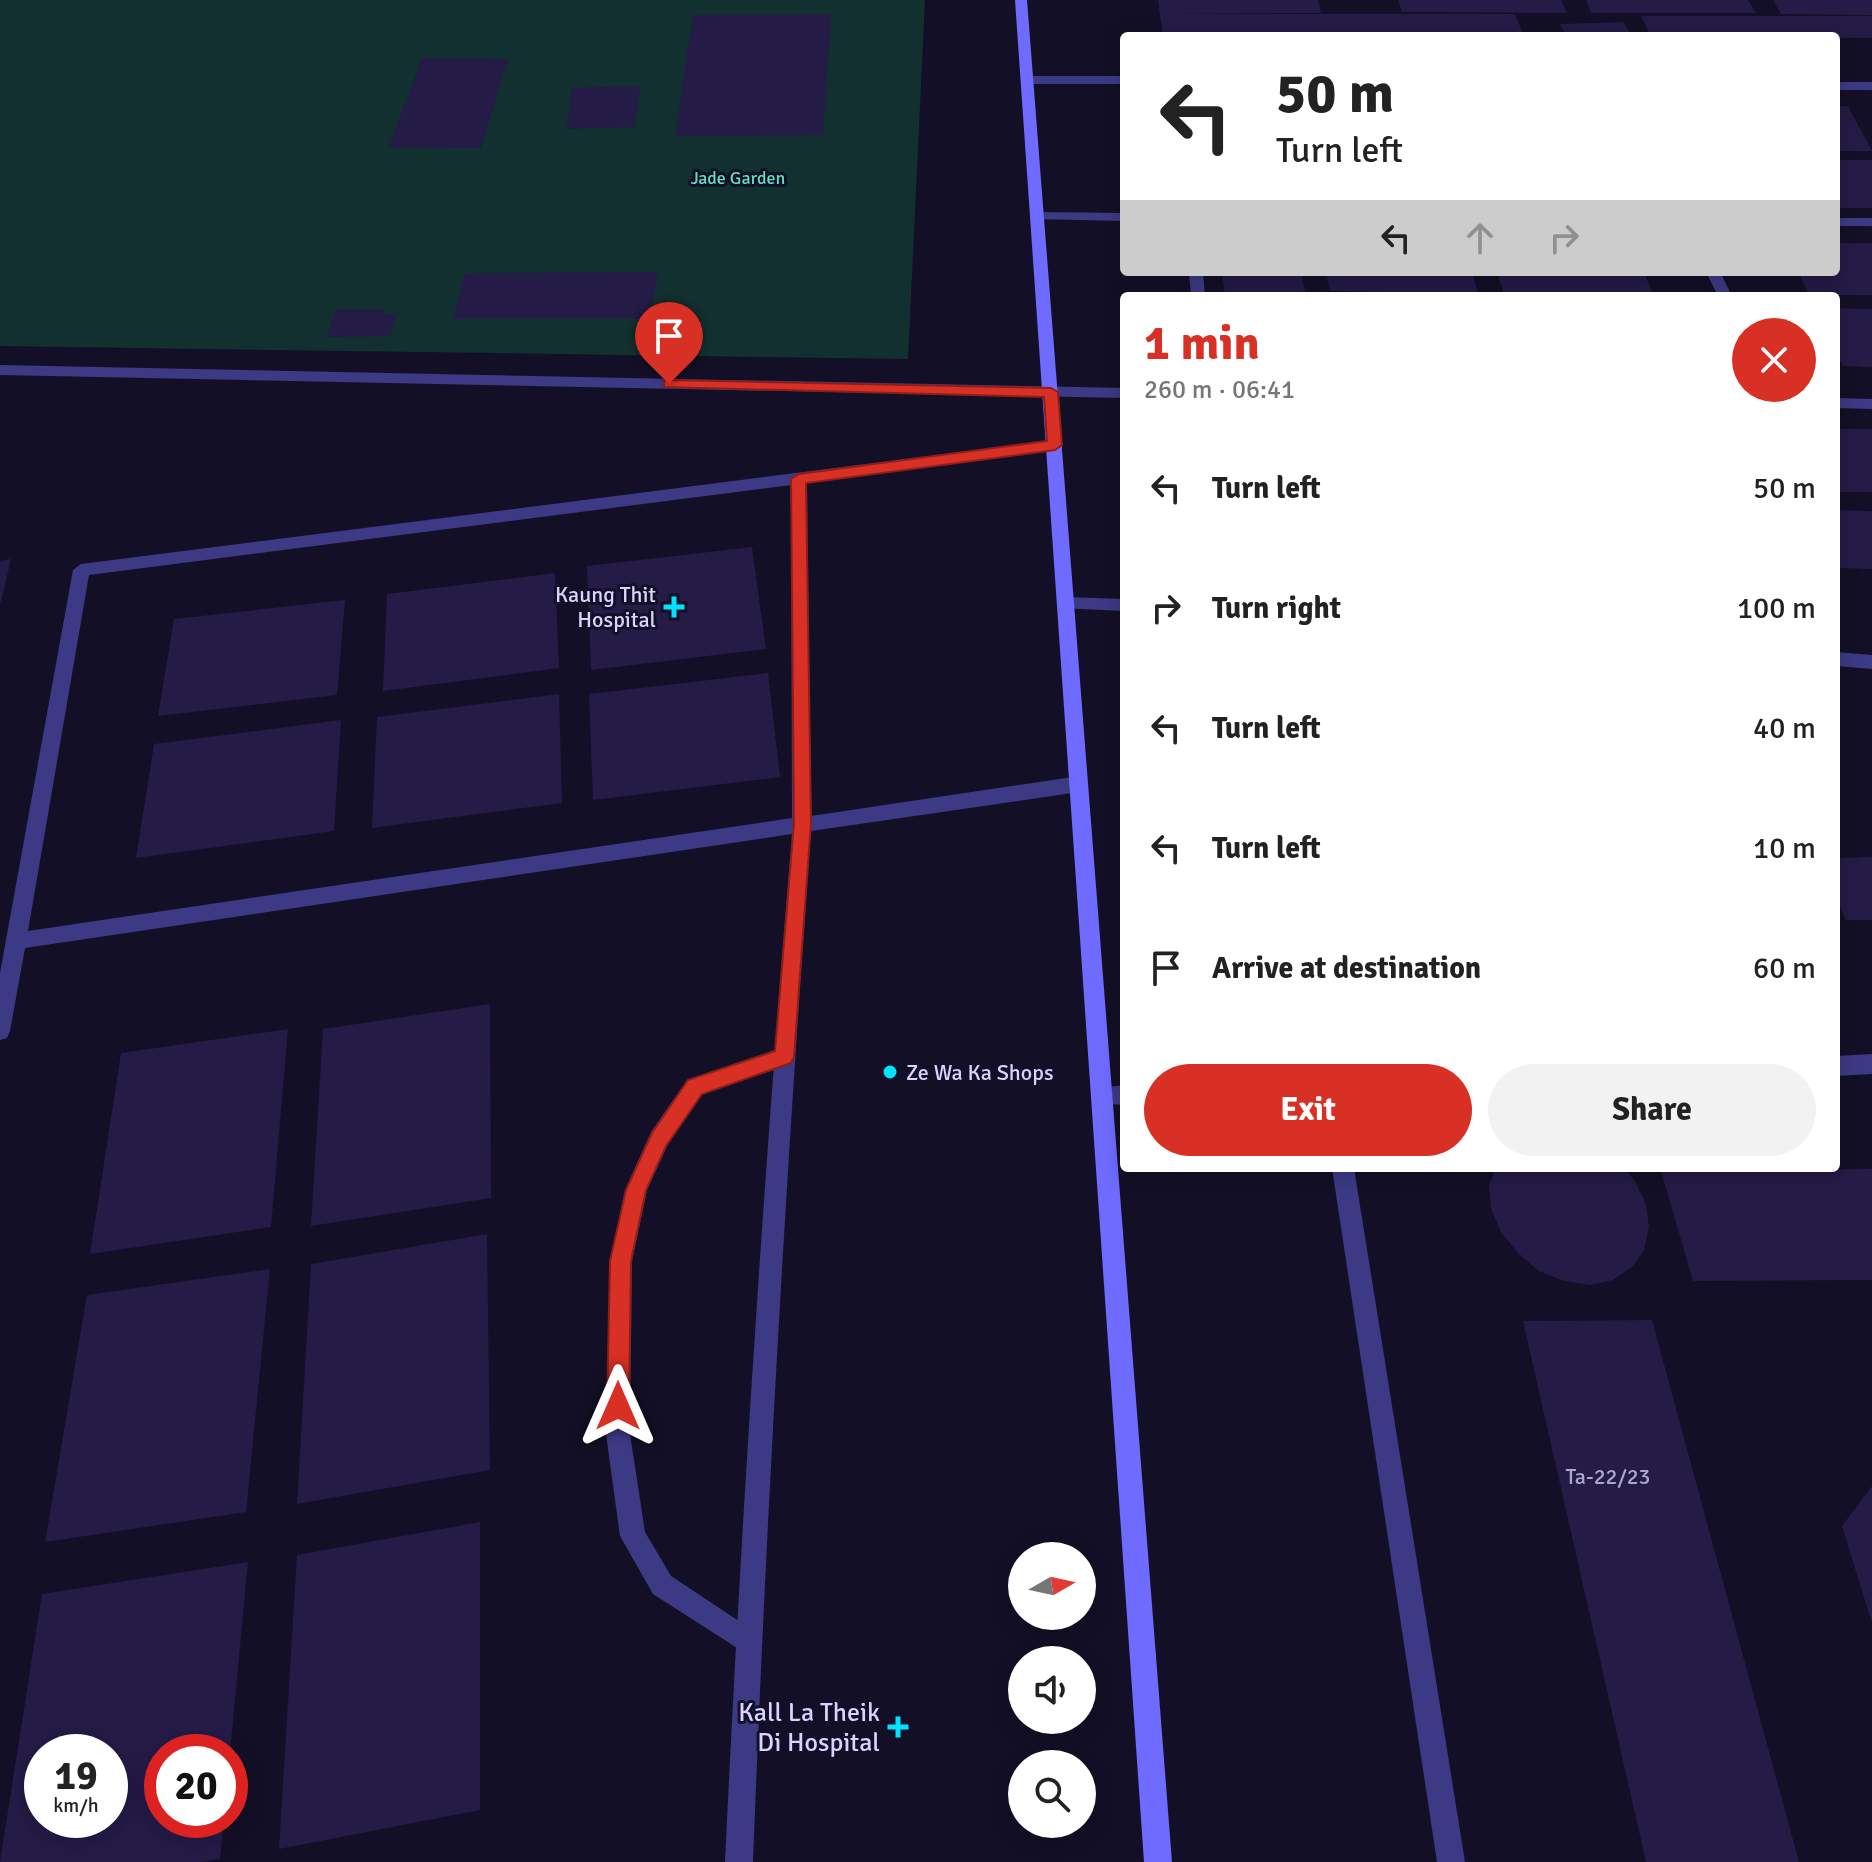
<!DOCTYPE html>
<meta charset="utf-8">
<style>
body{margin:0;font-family:Signika,sans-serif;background:#f2f2f2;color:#222;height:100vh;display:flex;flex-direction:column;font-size:30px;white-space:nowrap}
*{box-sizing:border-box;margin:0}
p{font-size:26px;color:#767676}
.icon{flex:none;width:44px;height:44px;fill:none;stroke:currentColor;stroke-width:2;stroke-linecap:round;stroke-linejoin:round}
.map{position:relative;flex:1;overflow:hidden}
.drawer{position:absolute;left:1120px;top:292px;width:720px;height:880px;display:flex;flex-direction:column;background:#fff;border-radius:8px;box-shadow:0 4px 20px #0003}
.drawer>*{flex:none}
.hud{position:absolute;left:1120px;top:32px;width:720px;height:244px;border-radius:8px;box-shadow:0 4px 20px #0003;background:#fff;color:#222;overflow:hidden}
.needle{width:52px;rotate:81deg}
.buttons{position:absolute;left:1008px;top:1542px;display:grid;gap:16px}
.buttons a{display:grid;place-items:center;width:88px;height:88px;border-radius:50%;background:#fff;box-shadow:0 4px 20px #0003;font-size:40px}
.speed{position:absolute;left:24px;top:1734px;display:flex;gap:16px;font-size:40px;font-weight:700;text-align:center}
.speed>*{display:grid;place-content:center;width:104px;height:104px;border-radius:50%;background:#fff;box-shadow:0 4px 20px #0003;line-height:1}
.speed small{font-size:20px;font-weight:400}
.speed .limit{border:12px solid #d22;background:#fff;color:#111}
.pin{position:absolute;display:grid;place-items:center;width:68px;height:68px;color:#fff;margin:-82px -34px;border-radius:50% 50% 50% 0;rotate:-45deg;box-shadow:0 0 8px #0007}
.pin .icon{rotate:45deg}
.me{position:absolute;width:88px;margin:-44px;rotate:0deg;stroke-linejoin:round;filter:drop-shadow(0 0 6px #0008)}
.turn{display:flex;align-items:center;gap:28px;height:168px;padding:0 24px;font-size:36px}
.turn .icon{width:104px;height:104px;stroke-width:2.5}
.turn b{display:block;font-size:56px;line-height:68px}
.lanes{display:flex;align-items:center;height:76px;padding:0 24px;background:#0003;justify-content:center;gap:40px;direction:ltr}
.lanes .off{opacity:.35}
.round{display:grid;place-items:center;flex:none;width:84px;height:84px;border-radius:42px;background:#f2f2f2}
.overview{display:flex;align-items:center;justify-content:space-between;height:136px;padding:0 24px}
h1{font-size:48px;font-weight:800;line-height:60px;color:#d93025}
.cta{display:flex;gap:16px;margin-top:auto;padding:16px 24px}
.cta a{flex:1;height:92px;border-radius:48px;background:#d93025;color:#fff;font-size:32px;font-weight:800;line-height:92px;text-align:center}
.cta a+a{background:#f2f2f2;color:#222}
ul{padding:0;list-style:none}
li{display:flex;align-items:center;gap:24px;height:120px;padding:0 24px}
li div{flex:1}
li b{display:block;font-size:30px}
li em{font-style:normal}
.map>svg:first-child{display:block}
.green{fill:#12302f}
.building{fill:#241b47;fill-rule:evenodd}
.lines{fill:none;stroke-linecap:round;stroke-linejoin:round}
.lane{fill:#3d3a85;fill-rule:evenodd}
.street{fill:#3d3a85;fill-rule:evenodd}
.secondary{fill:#6f6bff;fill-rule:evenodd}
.route{fill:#d93025;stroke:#8d1f18;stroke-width:2}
.poi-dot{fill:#00e5ff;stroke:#130f26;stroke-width:3}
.labels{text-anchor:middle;stroke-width:6;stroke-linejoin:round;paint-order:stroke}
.far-park-label{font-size:18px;fill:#5fe0c0;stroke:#130f26}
.poi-label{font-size:22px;fill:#d9d4ff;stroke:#130f26;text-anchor:end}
.near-number-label{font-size:22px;fill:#aca6d1}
.near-poi-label{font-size:26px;fill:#d9d4ff;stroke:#130f26;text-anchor:end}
</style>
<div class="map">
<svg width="1872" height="1862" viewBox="0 0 1872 1862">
<rect width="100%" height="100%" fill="#130f26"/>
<path class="green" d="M0,0H925L908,359L0,346Z"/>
<g class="building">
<path d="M1158,0H1318L1321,13L1165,14H1515L1524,36H1163Z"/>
<path d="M1398,0H1561L1567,13L1402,12Z"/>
<path d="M1586,0H1748L1756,13H1591Z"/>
<path d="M1773,0H1872V15L1781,14Z"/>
<path d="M831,14L823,135L675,136L693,15Z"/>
<path d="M1641,16H1872V38L1651,36Z"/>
<path d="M1623,22L1632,36H1566L1560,24Z"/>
<path d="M422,58L508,59L481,148L389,147Z"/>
<path d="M640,86L635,127L566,129L572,88Z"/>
<path d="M1836,106H1848L1872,151H1836Z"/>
<rect x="1836" y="160" width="36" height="48"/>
<path d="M1836,243H1872V295H1809L1798,272H1836Z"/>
<path d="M658,272L650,319H453L465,273Z"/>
<path d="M1222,272H1301L1306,296H1225Z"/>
<path d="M1326,272H1472L1478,294L1330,291Z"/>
<path d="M1497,272H1644L1652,292L1504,293Z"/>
<path d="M1836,308L1872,309V367L1843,366L1836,352Z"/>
<path d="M336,309H384L383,315L396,314L390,336L327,337Z"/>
<rect x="1836" y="429" width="36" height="63"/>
<path d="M1836,510L1872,511V569L1836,568Z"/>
<path d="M752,547L766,649L591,670L587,566Z"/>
<path d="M11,559L1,602H0V561Z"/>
<path d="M555,573L559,668L383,691L387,594Z"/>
<path d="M345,600L337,695L158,716L174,619Z"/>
<path d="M768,673L780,777L593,800L589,694Z"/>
<path d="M559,694L562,803L372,828L377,717Z"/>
<path d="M341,720L334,831L136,858L154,744Z"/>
<path d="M1872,857V920H1846L1836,898V858Z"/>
<path d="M490,1004L491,1198L311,1226L323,1029Z"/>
<path d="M288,1029L271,1227L90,1254L121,1053Z"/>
<path d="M1495,1168H1624L1635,1181L1646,1204L1649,1227L1644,1250L1632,1267L1613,1280L1590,1285L1564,1281L1539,1271L1518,1253L1501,1232L1491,1209L1489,1186Z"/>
<path d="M1872,1169V1280L1693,1281L1661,1171Z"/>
<path d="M487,1234L490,1470L297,1504L311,1264Z"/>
<path d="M270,1269L246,1512L45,1542L87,1295Z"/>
<path d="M1652,1320L1799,1862H1646L1523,1321Z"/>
<path d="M1872,1486V1620H1871L1842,1526Z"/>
<path d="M480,1522V1810L279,1849L297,1555Z"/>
<path d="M248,1562L230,1752H162V1820H224L220,1859L201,1862H0L42,1594ZM42,1752H110V1820H42Z"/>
</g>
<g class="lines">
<g class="lane">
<path d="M1836,652L1872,655V669L1836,666Z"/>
<path d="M784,1047L791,1050L795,1057L791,1064L702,1094L667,1146L647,1190L632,1261L630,1434L645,1532L671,1576L757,1633L761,1642L757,1651L748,1655L653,1594L620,1536L606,1434L610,1261L625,1190L651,1132L687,1080Z"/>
<path d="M1872,1054V1074L1836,1076V1056Z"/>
<path d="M1124,1085V1105L1095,1103L1092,1096L1095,1089Z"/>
<path d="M1332,1168H1354L1465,1862H1437Z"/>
</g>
<g class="street">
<path d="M1124,76V84H1028L1022,80L1028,76Z"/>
<rect x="1836" y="82" width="36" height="8"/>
<path d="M1038,212L1124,213V221L1033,219V213Z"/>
<rect x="1836" y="218" width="36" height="8"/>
<path d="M1189,272H1203L1205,296H1191Z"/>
<path d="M1706,272H1720L1732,296H1718Z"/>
<path d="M0,365L1124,388V398L0,375Z"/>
<path d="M1836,398L1872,399V409L1836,408Z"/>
<path d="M1055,440L1063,445L1061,449L807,482L811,816L1079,776L1086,779L1088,784L1086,789L1079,792L811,831C786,1175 766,1518 753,1862H725C741,1519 764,1176 792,834L25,948L10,1031L7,1038L0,1040V973L73,570L81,564ZM791,485L792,818L28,931L89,575Z"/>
<path d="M1066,597L1124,599V611L1060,608L1057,603Z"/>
</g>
<path class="secondary" d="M1015,0H1027L1172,1862H1144Z"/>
</g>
<path class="route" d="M669,380L1051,388L1058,392L1062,445L1055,450L806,483L811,823L794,1057L791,1063L702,1094L666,1146L646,1190L631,1261L629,1406L626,1413L618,1417L610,1413L607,1406L610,1261L626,1190L652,1133L688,1080L775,1051L794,823L791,479L799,474L1047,441L1044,397L664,387V381Z"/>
<g class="poi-dot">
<path d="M670 595h8v8h8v8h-8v8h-8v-8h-8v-8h8z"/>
<circle cx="890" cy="1072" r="8"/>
<path d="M894 1715h8v8h8v8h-8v8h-8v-8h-8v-8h8z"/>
</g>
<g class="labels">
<g class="far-park-label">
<text x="738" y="184">Jade Garden</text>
</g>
<g class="poi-label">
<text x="656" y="602">Kaung Thit<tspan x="656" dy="25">Hospital</tspan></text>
<text x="906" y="1080" text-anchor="start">Ze Wa Ka Shops</text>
</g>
<g class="near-number-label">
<text x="1608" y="1484">Ta-22/23</text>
</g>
<g class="near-poi-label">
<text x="880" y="1721">Kall La Theik<tspan x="880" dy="30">Di Hospital</tspan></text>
</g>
</g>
</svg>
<div class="buttons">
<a><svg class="needle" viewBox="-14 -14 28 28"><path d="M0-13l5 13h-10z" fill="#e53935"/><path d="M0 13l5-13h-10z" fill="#767676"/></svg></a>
<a><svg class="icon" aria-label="sound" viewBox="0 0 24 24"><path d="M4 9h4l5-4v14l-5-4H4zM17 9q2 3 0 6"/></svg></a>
<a><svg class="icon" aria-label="search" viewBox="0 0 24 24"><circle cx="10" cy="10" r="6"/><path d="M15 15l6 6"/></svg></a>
</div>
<div class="speed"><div>19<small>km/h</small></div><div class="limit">20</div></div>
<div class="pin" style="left:669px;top:384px;background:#d93025"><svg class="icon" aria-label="arrive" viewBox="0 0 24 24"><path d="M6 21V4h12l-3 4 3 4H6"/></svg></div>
<svg class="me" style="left:618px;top:1406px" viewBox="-20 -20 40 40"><path d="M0-17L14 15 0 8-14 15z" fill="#d93025" stroke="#fff" stroke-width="4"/></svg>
<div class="hud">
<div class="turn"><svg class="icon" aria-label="left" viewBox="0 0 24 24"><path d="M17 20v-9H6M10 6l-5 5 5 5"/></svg><div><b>50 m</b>Turn left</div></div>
<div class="lanes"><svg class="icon" aria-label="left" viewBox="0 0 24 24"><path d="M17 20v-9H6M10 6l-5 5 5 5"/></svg><svg class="icon off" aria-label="ahead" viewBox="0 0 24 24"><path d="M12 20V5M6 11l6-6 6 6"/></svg><svg class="icon off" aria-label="right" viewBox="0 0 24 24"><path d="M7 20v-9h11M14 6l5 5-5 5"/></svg></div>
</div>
<section class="drawer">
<div class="overview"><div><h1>1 min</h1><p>260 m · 06:41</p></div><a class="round" style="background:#d93025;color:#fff"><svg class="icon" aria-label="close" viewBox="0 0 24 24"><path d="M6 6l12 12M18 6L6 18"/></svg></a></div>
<ul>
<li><svg class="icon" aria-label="left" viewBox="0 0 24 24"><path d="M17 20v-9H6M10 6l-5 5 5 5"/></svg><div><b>Turn left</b></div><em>50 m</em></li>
<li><svg class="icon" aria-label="right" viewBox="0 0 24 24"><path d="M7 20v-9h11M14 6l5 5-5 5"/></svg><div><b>Turn right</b></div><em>100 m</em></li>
<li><svg class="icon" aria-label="left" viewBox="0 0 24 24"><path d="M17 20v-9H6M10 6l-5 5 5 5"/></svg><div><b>Turn left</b></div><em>40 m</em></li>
<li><svg class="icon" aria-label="left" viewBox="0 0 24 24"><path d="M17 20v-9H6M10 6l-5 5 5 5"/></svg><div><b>Turn left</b></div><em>10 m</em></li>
<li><svg class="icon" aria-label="arrive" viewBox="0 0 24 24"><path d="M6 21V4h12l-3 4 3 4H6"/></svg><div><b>Arrive at destination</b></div><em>60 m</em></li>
</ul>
<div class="cta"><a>Exit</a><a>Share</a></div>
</section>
</div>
